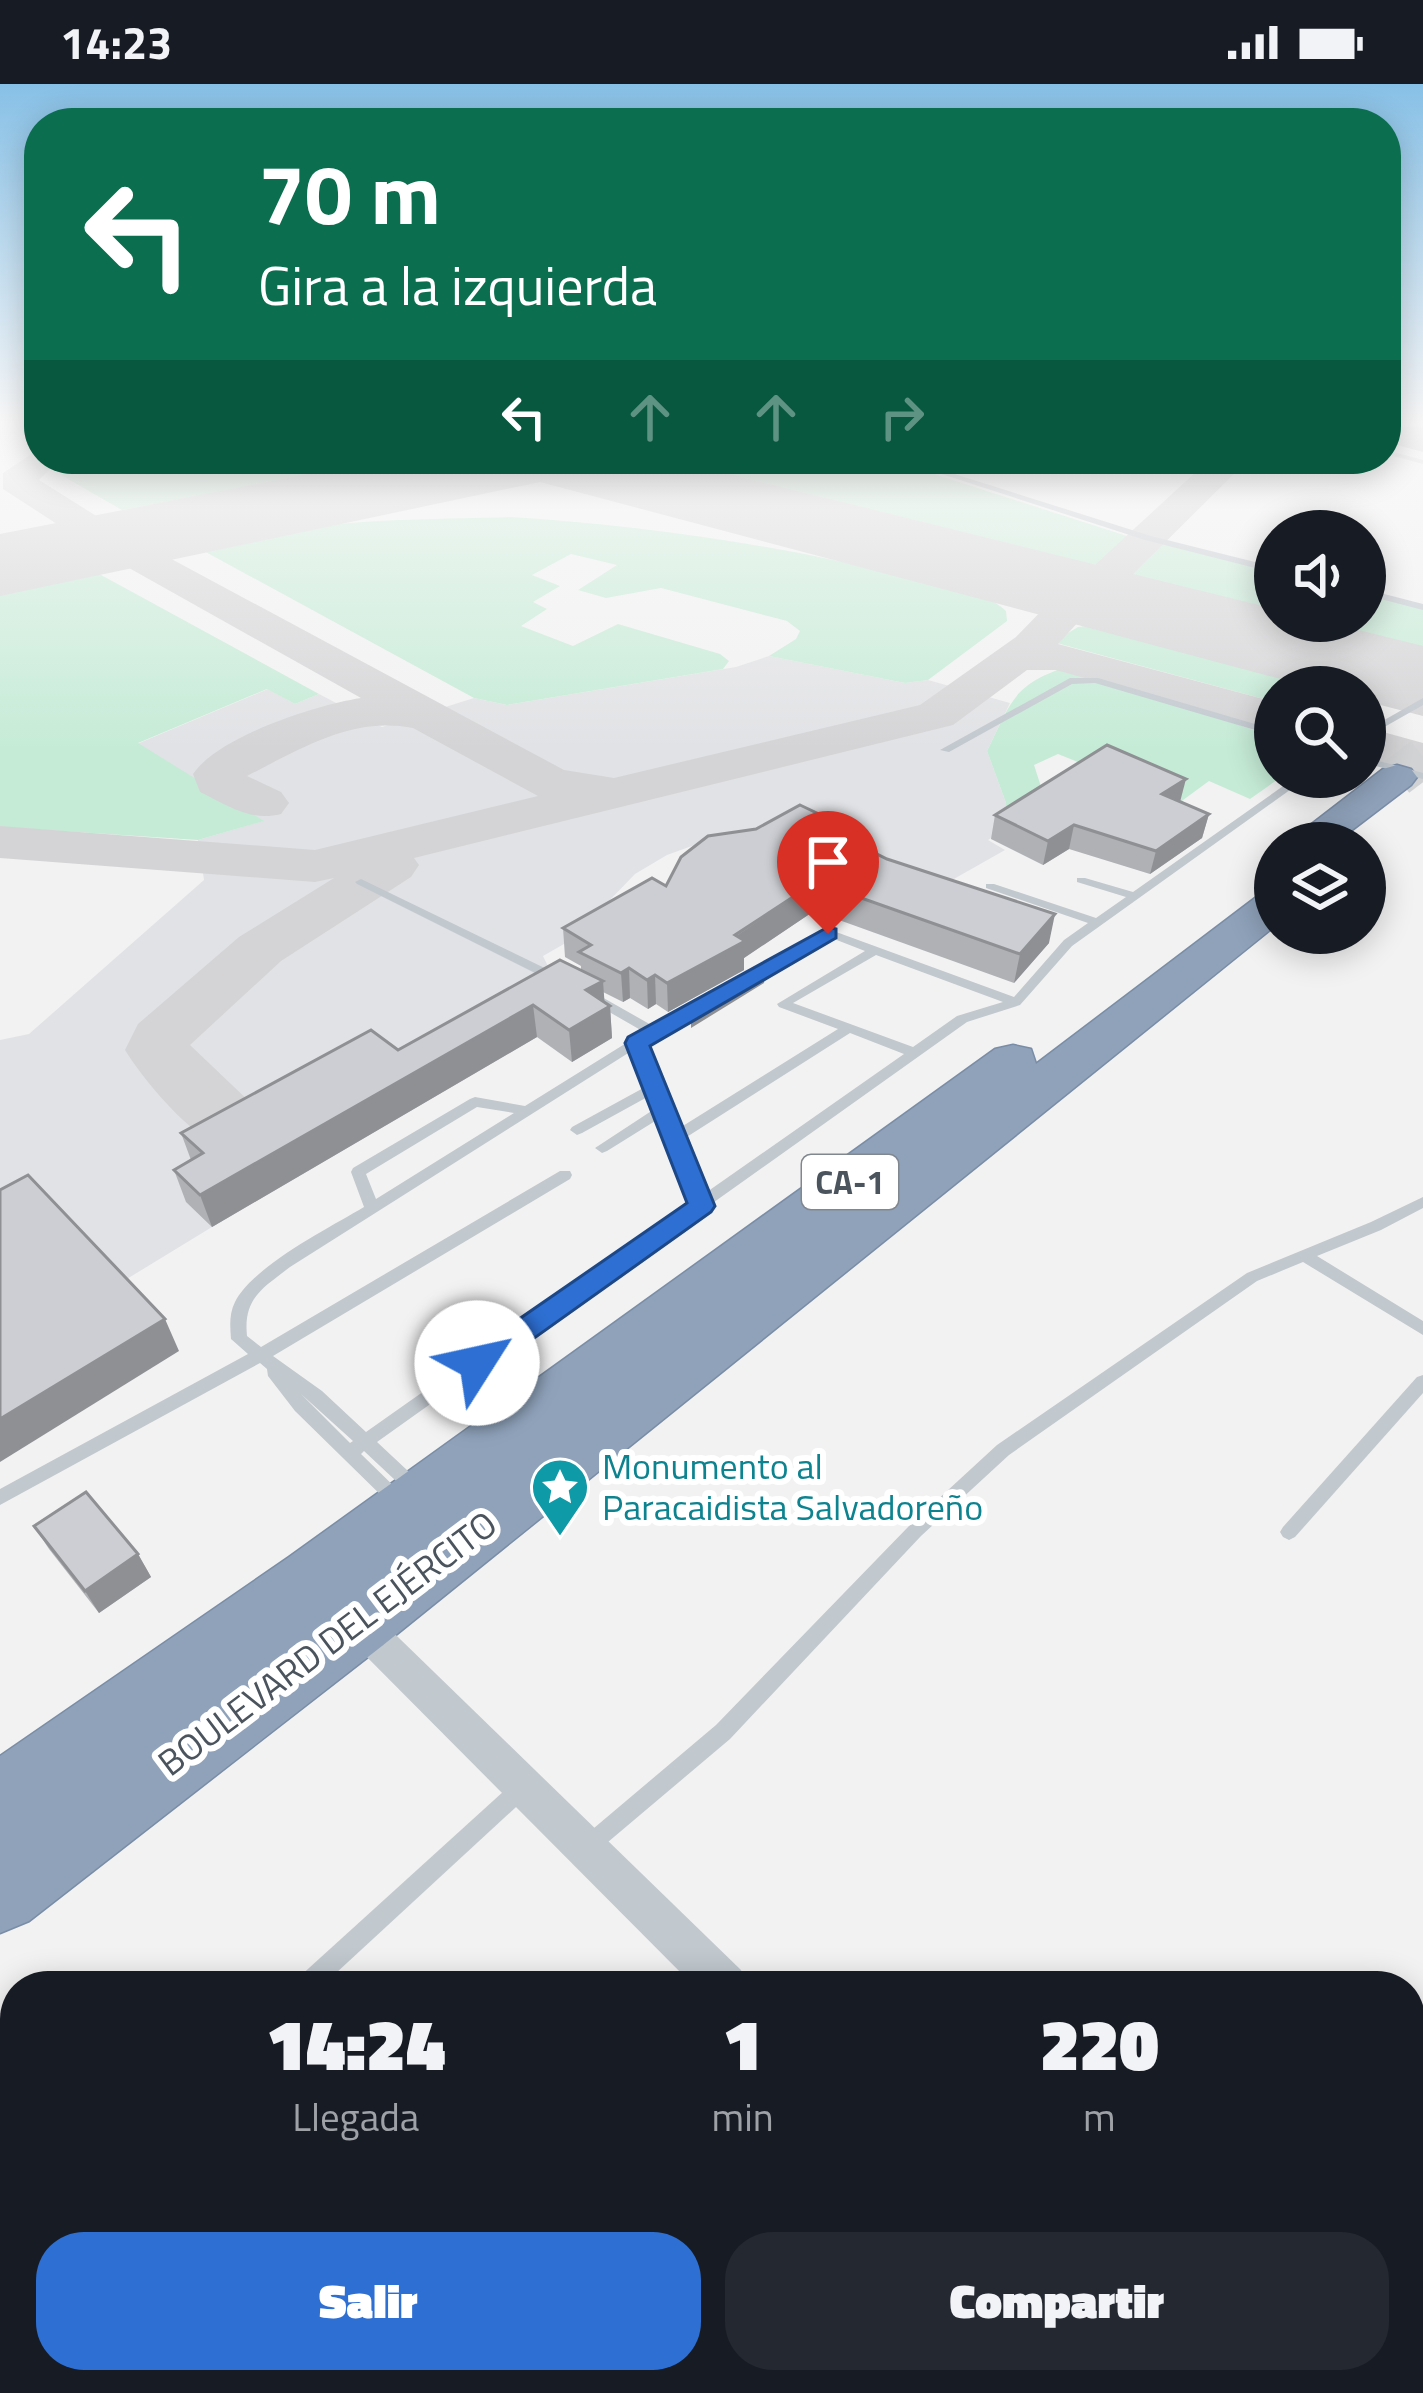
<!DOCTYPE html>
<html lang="es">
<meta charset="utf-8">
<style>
body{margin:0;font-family:"Titillium Web",sans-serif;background:#242831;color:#f1f3f6;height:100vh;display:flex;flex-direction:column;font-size:45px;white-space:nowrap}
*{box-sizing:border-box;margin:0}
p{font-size:39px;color:#9ea1a6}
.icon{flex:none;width:66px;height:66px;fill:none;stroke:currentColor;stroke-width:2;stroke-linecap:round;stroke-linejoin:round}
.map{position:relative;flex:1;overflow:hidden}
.sheet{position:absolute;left:0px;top:1887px;width:1425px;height:423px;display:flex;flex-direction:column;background:#171b24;border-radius:48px 48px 0 0;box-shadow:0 6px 30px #0003}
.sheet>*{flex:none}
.banner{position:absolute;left:24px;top:24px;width:1377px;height:366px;border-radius:48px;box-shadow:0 6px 30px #0003;background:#0b6e4f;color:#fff;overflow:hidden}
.fabs{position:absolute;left:1254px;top:426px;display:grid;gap:24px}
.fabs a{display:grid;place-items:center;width:132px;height:132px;border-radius:50%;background:#171b24;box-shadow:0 6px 30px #0003;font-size:60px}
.pin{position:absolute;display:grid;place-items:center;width:102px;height:102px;color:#fff;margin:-123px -51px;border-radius:50% 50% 50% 0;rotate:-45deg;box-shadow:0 0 12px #0007}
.pin .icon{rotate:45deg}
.me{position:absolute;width:132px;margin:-66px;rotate:55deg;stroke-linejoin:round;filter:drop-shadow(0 0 9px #0008)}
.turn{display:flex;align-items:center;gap:42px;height:252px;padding:0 36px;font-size:54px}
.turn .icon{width:156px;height:156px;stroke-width:2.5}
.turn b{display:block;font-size:84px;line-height:102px}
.lanes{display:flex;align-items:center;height:114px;padding:0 36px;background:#0003;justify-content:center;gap:60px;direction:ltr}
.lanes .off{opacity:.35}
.eta{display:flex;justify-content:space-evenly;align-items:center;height:204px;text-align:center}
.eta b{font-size:72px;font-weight:800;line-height:84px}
.action{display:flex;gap:24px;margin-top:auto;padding:24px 36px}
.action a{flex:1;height:138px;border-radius:48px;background:#2d6fd2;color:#fff;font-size:48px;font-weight:800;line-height:138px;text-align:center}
.action a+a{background:#242831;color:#f1f3f6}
.status{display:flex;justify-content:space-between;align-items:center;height:84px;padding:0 60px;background:#171b24;direction:ltr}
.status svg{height:33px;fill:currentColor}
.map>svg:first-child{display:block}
.airport{fill:#e1e2e5}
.green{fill:#c5ebd6}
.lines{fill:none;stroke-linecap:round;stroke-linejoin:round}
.taxiway{fill:#d4d4d6;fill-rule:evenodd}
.runway{fill:#d4d4d6;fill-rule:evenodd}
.highway-tunnel{stroke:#d1d2d4;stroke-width:40;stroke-dasharray:40 20;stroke-linecap:butt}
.highway-casing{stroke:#7a8da6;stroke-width:3}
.lane{fill:#c1c8ce;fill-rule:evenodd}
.street{fill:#c1c8ce;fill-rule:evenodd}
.highway{fill:#8fa2ba;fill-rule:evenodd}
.wall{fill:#afb1b5}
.shaded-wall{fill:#8f9094}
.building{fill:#ccced3;stroke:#8f9094;stroke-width:3}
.route{fill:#2d6fd2;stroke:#1d4888;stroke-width:3}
.labels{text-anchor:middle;stroke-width:12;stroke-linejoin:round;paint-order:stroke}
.shield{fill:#fff;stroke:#81878e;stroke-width:3}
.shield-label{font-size:33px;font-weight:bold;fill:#4b545d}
.culture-label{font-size:36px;fill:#0d838f;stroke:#fff;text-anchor:start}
.street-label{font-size:36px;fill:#4b545d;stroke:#fff}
</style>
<div class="status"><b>14:23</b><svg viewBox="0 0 49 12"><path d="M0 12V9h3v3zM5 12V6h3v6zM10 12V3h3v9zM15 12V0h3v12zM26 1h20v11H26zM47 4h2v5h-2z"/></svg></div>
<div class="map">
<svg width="1423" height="2309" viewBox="0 0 1423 2309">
<rect width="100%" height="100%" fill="#f3f2f2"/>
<path class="airport" d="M769,572L905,599L928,596L1010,619L987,667L1006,719L1005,745L988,756L1005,766L945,800L826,748L714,754L667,771L635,790L605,821L590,845L543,872L561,909L212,1143L117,1201L0,1147V956L29,950L204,796L198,756L263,737L137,660L268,605L295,620L319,610L382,643L474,614L507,621L736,583Z"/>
<g class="green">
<path d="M95,375H398L122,426L59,390Z"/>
<path d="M651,375H888L1130,453L1089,488Z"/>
<path d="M512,433C648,442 780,461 912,494C943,502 982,505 1006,527L1007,537L928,596L905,599L769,572L796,555L800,547L787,537L661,504L606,514L578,506L617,481L571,470L532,491L560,502L533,518L547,525L521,542L573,562L618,540L720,570L729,577L723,585L507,621L474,614L202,466C295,434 414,436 512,433Z"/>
<path d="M1159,459L1275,488V533L1122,494Z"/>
<path d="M92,486L319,610L295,620L267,605L138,659L264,737L198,756L0,743V505Z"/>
<path d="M1365,511L1423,525V571L1291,537H1365Z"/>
<path d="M1103,540L1333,603H1275V618L1053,558L1078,543Z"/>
<path d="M1066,583L1275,653V693H1281L1250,715L1209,697L1179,719L1058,670L1034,681L1046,718L1005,745L1006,719L987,667C1011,619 1012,601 1066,583Z"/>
</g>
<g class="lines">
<g class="taxiway">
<path d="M39,365V375H60L39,396L125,450L564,686L614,694L920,621L1016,553L1051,517L1067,512L1072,502L1210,375H1249L1114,509L1147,514L1153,523L1147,532L1081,535L1058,560L1275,618V647L1056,586H1027L953,641L414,774L419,781L411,793L281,877L190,961L253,1021L262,1037L253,1053C236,1057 221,1062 205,1053C178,1037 141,992 125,966L138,940L239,853L334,794L315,798L0,774V742L315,766L538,712L413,644C352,632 300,665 247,692L281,708L289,719L281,730C250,738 227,721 200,708L193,690C219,652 316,621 361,614L97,466L3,405V389Z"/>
<path d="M486,375H581L582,376L577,384C550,390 514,393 488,387Z"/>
<path d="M1365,643L1423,659V690L1365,673Z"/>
</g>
<path class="runway" d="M384,375H668L1275,525V537H1322L1423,562V632L1365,617V603H1311L540,398L0,512V450Z"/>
<path class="highway-tunnel" d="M1397,693L1423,673"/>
<defs>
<g id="highway">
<path d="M1397,681L1411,685L1417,693L1411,701L1335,759H1287L1383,685Z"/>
<path d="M1275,807V842L382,1562L29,1837L0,1849V1672L289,1473L995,965L1013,961L1031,965L1036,980L1259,811Z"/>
</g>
</defs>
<use href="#highway" class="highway-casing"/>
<g class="lane">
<path d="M1386,366L1423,376V380L1386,370Z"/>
<path d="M895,375H907L1151,452L1275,483V489L1145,456Z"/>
<path d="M1365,505L1423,520V526L1365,511Z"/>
<path d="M1070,594H1098L1275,646V652L1095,599L1072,600L949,668L940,666Z"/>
<path d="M1423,614V621L1365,654V647Z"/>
<path d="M1365,673L1423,689V695L1365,679Z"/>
<path d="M1296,693H1308L1072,862L1020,921L967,938L377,1358L423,1401L426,1406L423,1411L417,1413L411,1411L364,1367L361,1370L404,1412L407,1417L404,1422L398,1425L392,1422L295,1327L268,1292L267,1285L260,1279L0,1421V1405L248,1270L231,1255C230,1242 229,1230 235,1218C253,1182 329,1144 364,1123L351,1088L353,1084L470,1015L475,1013L525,1022L644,948L585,914V908H593L653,942L828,845L1014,913L1064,856L1088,839L986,804V800H994L1096,834L1126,813L1077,798V794H1085L1133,808ZM829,853L865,867L777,920L779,923L838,945L678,1045L644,960ZM876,871L1003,918L957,932L913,963L793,919ZM850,949L904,970L704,1110L682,1056ZM633,966L647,1002L572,1043L570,1046L577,1051L582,1049L651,1011L656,1024L595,1064L602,1069L607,1067L660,1034L692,1118L366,1348L322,1307L273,1272L570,1095L572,1091L570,1087H560L261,1263L247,1252C243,1214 263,1204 290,1183ZM477,1023L514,1029L376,1115L366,1090ZM301,1310L353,1357L350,1359Z"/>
<path d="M361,795L561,892L563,895L557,899L553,898L357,800L355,798Z"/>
<path d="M1423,1113V1124L1381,1146L1317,1172L1423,1237V1251L1303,1178L1257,1197L1009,1371L921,1452L730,1655L595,1769L588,1772L581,1769L578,1762L581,1755L716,1641L909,1442L997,1361L1247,1189L1371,1138Z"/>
<path d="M1423,1291V1309L1295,1453L1289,1456L1283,1453L1280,1448L1283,1443L1417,1293Z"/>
<path d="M522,1694L529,1697L532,1704L529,1711L322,1902H295L298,1894L515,1697Z"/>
<path d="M15,2157V2186L0,2196V2166Z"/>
<path d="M1423,2217V2244L1410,2250V2223Z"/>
<path d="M1245,2295H1286L1282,2304L1272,2309H1231L1235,2300Z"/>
</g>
<g class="street">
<path d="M352,1516L365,1521L741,1886L747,1902H694L339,1545L333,1533L339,1521Z"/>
<path d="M788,2295H840L843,2309H791Z"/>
<path d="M1036,2295H1088L1091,2309H1039Z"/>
</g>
<use href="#highway" class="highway"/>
</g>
<g class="wall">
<path d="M1386,342H1423V368L1386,358Z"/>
<path d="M1180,717L1209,730L1202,754L1150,790L1069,765L1043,781L991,755L995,731Z"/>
<path d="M857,760L1049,859L1014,899L814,827L744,874V886L668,928L656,920L648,925L630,914L623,918L603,908L604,918L610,922L612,954L572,978L537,953L212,1143L186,1118L174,1086L191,1076L181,1049L398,966L581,886V882L565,873L563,844L666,802Z"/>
<path d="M34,1442L138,1470L151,1493L99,1529L49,1465Z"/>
</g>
<g class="shaded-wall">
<path d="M1186,695L1180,718L1162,710Z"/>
<path d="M1209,730L1202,754L1150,790L1156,767Z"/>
<path d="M1074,741L1069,765L1043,781L1048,757Z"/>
<path d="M816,798L814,827L744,874V886L668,928L667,899Z"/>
<path d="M1055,830L1049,859L1014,899L1020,870Z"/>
<path d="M629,884L630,914L623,918L621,889Z"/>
<path d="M655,891L656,920L648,925L647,896Z"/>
<path d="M765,891L764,899L691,944V935Z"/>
<path d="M603,897L605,925L610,922L612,954L572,978L569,946L586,906Z"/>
<path d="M533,921L537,953L212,1143L200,1111Z"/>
<path d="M165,1235L179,1267L0,1378V1335Z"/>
<path d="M138,1470L151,1493L99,1529L85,1507Z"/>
</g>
<g class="building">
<path d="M1107,661L1186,695L1162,710L1209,730L1156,767L1074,741L1048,757L995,731Z"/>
<path d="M800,721L844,742L857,760L887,775L1055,830L1020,870L816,798L735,851L745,857L667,899L655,891L647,896L629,884L621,889L579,868L591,861L563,844L652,794L666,802L681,773L708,752L756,745Z"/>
<path d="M560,876L603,897L586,906L610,922L569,946L533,921L200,1111L174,1086L203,1069L181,1049L371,946L398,966Z"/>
<path d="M765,891L691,935L687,932Z"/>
<path d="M28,1091L165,1235L0,1335V1106Z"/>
<path d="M86,1408L138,1470L85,1507L34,1442Z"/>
</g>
<linearGradient id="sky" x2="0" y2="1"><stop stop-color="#87c0e6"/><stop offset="0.51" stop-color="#faf9f9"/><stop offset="1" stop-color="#faf9f9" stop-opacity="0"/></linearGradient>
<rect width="1423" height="665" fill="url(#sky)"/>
<path class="route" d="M828,843L836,845V854L650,962L715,1122L711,1128L488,1287H467L463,1279L467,1271L687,1119L625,959L628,953Z"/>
<defs>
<symbol id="sight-pin" viewBox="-11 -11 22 30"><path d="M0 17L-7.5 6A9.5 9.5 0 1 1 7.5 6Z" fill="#0f9aa8" stroke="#fff"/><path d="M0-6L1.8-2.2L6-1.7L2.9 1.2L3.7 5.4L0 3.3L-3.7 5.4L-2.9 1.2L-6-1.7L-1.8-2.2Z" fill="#fff"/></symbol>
</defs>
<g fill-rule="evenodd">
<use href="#sight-pin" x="527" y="1370" width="66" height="90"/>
</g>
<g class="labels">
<rect class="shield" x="802" y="1071" width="96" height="54" rx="9"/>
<g class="shield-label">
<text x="850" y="1110">CA-1</text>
</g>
<g class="culture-label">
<text x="602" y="1395">Monumento al<tspan x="602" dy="41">Paracaidista Salvadoreño</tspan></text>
</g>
<g class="street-label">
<text transform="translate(327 1559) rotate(-37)" y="13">BOULEVARD DEL EJÉRCITO</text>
</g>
</g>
</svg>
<div class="fabs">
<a><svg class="icon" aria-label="sound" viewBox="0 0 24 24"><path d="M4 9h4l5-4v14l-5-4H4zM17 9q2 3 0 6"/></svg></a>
<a><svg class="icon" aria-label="search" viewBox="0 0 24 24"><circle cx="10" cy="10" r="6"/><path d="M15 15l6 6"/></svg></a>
<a><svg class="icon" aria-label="layers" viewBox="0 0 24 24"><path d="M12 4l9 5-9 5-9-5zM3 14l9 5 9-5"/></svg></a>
</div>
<div class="pin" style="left:828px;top:850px;background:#d93025"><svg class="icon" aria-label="arrive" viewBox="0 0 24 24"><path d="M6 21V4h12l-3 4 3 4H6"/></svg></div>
<svg class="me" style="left:477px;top:1279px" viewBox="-20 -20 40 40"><circle r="19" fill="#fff"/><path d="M0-13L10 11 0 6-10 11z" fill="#2d6fd2"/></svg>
<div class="banner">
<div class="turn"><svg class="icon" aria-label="left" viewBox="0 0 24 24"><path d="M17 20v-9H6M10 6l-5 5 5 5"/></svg><div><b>70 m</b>Gira a la izquierda</div></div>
<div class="lanes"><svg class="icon" aria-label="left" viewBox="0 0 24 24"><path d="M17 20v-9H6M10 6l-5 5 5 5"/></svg><svg class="icon off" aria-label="ahead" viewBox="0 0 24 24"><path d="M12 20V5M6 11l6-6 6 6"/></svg><svg class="icon off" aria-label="ahead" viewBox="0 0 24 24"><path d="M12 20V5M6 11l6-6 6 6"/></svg><svg class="icon off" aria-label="right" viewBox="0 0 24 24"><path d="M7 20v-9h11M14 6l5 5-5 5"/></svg></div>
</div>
<section class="sheet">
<div class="eta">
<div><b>14:24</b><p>Llegada</p></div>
<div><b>1</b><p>min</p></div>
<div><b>220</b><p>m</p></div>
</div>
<div class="action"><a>Salir</a><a>Compartir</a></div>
</section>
</div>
